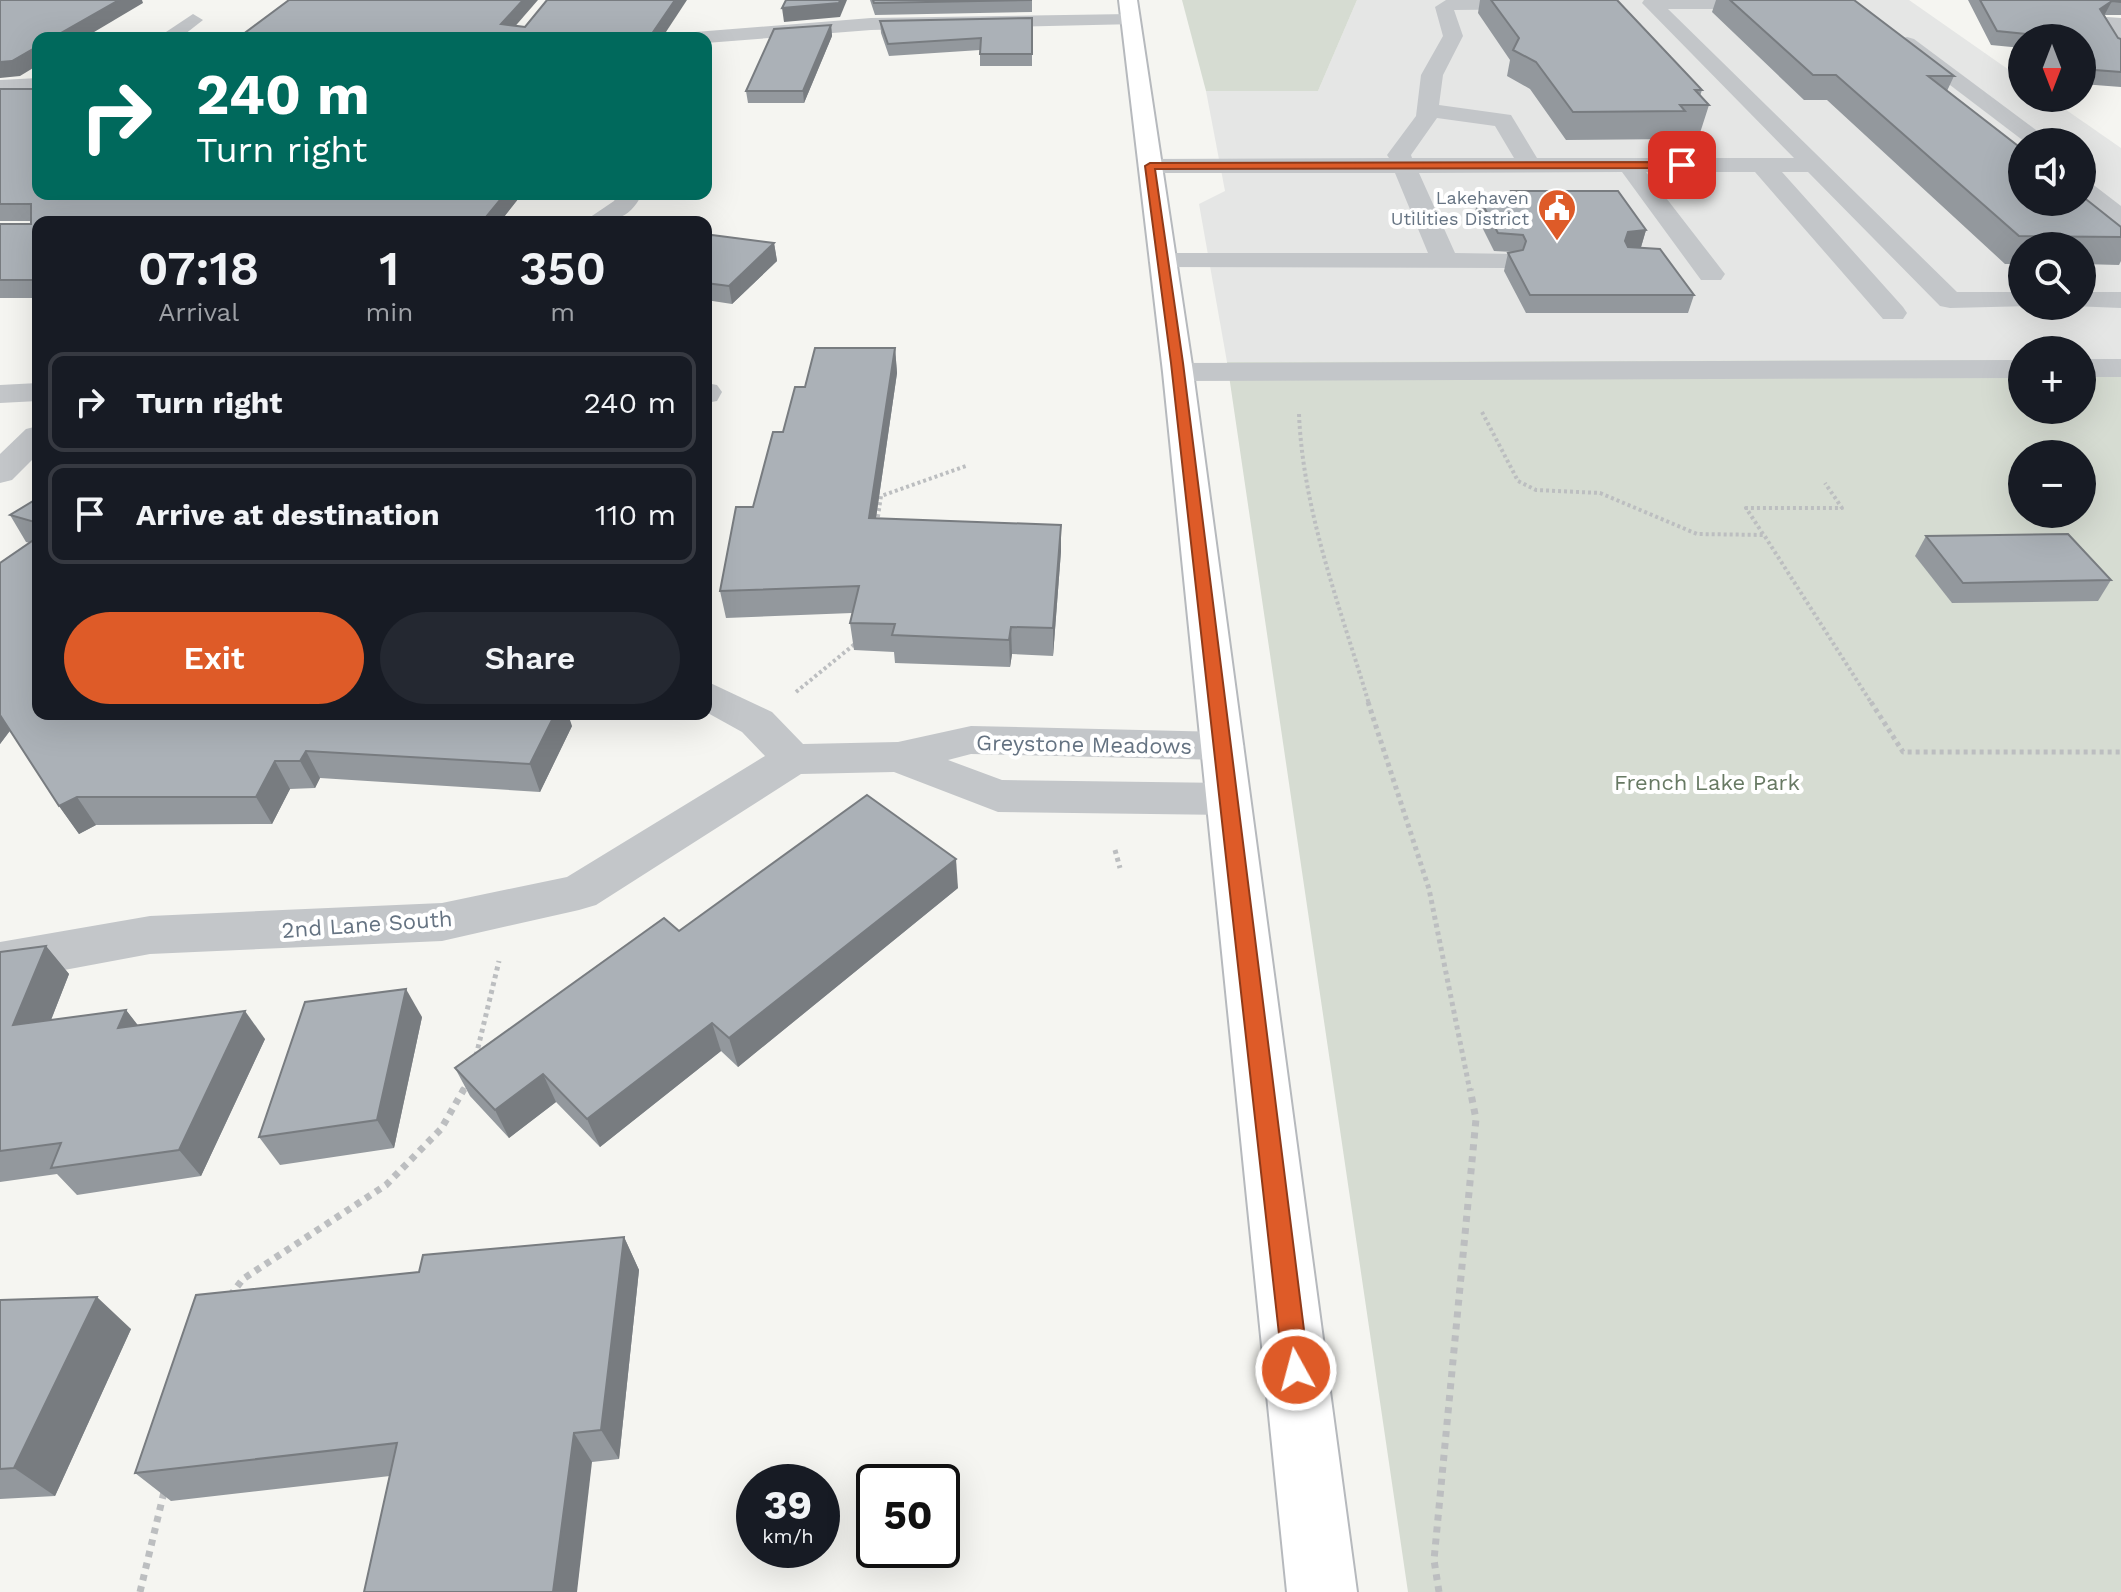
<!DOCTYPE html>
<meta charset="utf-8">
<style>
body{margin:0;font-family:"Work Sans",sans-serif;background:#242831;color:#f1f3f6;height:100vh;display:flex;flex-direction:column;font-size:30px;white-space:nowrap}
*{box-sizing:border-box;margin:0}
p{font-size:26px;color:#9ea1a6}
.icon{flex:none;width:44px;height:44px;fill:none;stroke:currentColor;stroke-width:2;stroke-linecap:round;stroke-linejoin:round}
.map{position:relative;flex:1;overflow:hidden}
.details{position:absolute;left:32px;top:216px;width:680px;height:504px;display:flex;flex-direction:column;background:#171b24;border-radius:16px;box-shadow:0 8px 32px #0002}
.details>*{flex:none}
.guide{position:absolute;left:32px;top:32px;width:680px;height:168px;border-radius:16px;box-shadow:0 8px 32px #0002;background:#00695c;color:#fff;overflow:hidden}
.needle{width:52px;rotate:180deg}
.controls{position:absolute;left:2008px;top:24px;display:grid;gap:16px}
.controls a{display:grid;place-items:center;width:88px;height:88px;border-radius:50%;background:#171b24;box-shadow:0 8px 32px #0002;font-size:40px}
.speed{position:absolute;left:736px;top:1464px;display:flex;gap:16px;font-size:40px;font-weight:700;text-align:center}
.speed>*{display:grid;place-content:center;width:104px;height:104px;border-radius:50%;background:#171b24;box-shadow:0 8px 32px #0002;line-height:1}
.speed small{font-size:20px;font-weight:400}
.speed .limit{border:4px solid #111;border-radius:12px;background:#fff;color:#111}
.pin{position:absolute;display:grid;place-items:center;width:68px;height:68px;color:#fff;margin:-34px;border-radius:16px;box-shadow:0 4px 12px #0006}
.me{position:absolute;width:88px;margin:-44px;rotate:353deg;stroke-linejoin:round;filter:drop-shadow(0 0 6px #0008)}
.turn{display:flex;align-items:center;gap:28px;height:168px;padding:0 32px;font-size:36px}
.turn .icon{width:104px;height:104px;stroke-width:2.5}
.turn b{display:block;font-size:56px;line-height:68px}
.eta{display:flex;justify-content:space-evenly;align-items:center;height:136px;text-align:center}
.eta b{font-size:48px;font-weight:600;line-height:56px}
.button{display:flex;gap:16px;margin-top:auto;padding:16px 32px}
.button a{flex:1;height:92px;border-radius:48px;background:#de5b28;color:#fff;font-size:32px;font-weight:600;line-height:92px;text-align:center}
.button a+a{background:#242831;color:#f1f3f6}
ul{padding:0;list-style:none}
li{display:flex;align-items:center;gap:24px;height:100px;margin:0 16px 12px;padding:0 16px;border:4px solid #363941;border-radius:16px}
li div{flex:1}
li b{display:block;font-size:30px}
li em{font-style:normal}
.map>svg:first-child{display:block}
.built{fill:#e5e6e5;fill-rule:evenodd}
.green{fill:#d6dcd2;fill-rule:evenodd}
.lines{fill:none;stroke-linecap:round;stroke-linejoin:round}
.major-casing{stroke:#b6b9bd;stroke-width:4}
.path-far2{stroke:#bcbec0;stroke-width:4;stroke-dasharray:3 3;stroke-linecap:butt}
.path-far1{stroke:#bcbec0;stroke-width:5;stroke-dasharray:4 4;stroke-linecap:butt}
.path{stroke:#bcbec0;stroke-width:7;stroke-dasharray:6 6;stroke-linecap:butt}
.minor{fill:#c3c6c9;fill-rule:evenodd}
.major{fill:#fff;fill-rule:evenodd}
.wall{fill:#93989d}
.shaded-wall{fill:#787c80}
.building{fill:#abb1b7;stroke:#787c80;stroke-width:2}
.route{fill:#de5b28;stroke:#903b1a;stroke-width:2}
.labels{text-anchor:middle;stroke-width:8;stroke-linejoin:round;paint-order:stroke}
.far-poi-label{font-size:18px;fill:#657382;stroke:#fff;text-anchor:end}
.street-label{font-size:22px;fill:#657382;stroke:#fff}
.park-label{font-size:22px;fill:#677963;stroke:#fff}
</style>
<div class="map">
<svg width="2121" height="1592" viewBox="0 0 2121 1592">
<rect width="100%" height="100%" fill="#f5f5f1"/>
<path class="built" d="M1357,0H1909L2022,79V98H2049L2121,148V359H2082V350H2022V360L1227,362L1199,204L1225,191L1206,91H1318ZM2022,142H2082V202H2022ZM2022,246H2082V306H2022Z"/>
<g class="green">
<path d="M1182,0H1357L1318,91H1206Z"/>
<path d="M2082,359H2121V1592H1408L1227,362L2022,360V410H2082ZM2022,454H2082V514H2022Z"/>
</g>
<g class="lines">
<defs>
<path id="major" d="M1119,0H1137L1193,372L1357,1592H1287L1163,372Z"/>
</defs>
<use href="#major" class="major-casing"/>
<g class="path-far2">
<path d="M1482,412L1518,481L1536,490L1600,493L1697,534L1764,535L1872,704"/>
<path d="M1299,414C1303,513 1341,609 1369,704"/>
<path d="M877,523L881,496L966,466"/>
<path d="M1763,534L1746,508H1842L1825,483"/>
<path d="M796,692L856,643"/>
</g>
<g class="path-far1">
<path d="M1368,702L1429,889L1470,1091"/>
<path d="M1871,702L1903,752H2121"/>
<path d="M1115,850L1120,868"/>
<path d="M476,1056L499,961"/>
<path d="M462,1091L468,1081"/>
</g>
<g class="path">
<path d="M230,1296L243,1279L386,1185L441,1129L464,1089"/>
<path d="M140,1592L164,1492"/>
<path d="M1439,1592L1434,1560L1476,1119L1470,1089"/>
</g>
<g class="minor">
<path d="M1446,0H1545L1547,3L1538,9L1454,10L1463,36L1443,75L1439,105L1511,115L1537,158H1794L1642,3L1644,0H1782V7L1775,9H1668L1957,292H2022V306H2032L1950,308L1940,306L1808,172H1782L1903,307L1907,313L1903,319H1883L1755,172H1646L1725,274L1721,280H1701L1622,172L1419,173L1455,253L1516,254L1519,260L1516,266L1506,268L1153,267L1149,261L1153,255L1163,253H1428L1395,173H1150L1138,166L1150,159L1389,158L1387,155L1416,116L1421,75L1443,36L1435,7ZM1437,118L1495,126L1514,158H1412L1411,155Z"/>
<path d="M193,14L203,20L180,38H157Z"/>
<path d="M1130,14L1137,16L1140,20L1137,24L871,30L706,43V38H685L695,32L871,18Z"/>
<path d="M2107,17L2121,18V52L2114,50L2097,23Z"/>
<path d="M1907,37L1914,39L2052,142H2025L1900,47L1897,43L1900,39Z"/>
<path d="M38,78V90L0,92V80Z"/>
<path d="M2082,181L2091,183L2121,206V226L2112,223L2082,200Z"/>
<path d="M618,194H642C629,221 611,222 583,222L614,201Z"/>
<path d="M2082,292H2121V308L2072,306H2082Z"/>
<rect x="2082" y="359" width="39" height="18"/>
<path d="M2022,360V378L1178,381L1167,378L1163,372L1167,366L1178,363Z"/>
<path d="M38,383V401L0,403V385Z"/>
<path d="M706,383L717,385L722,392L717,401L706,403Z"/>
<path d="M38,426V454L12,480L0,483V454L26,429Z"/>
<path d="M706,681L772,712L803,744L898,742L971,726L1223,732L1238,736L1244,746L1238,756L1223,760L971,754L948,760L1002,780L1228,783L1244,788L1250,799L1244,810L1228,815L998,812L894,772L801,774L596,905L579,910L442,941L150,954L0,982V942L150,916L442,903L567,877L765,756L742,732L706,712Z"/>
</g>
<use href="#major" class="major"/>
</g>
<g class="wall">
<path d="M870,0H1032V12L875,15Z"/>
<path d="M1480,0H1617L1702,90L1700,96L1709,105L1700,133H1679L1677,139L1566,140L1530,89L1507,76L1510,60L1478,13Z"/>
<path d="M1716,0H1854L1954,76L1947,91L2121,227V261L2119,265L2082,264V246H2022V264H2005L1827,100H1804L1712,12Z"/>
<path d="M1968,0H2121V15H2104L2118,38L2121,39V87L2082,84V38H2022V48L1991,45Z"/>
<path d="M1032,18V66H980V50L889,56L881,33L880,21Z"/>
<path d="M831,25L832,36L804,103H748L746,91Z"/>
<path d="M0,89L38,194H522L500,222H38V298H0V224H31V221H0Z"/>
<path d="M1511,191L1646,230L1641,247L1694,295L1688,313H1526L1504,271L1508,253L1513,252L1494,251L1475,213L1478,196H1510Z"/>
<path d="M706,240L774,243L777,261L732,304L706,300Z"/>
<path d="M895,348L897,373L876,518L1061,551L1053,656L1012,654L1010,667L895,663L894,652L854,650L850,623L852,613L726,618L720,591L783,432L805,387Z"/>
<path d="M38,498V714L572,726L540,792L320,778L315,788L290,789L272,824L96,825L79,834L59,806L10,731L0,744V563L30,543L26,542L10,515Z"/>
<path d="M1926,536L2111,580L2098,601L1952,603L1915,556Z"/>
<path d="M958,888L738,1067L721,1051L600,1147L556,1102L509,1138L470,1096L455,1068L679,931Z"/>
<path d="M46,946L69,974L51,1020L126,1010L137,1025L265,1039L201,1176L77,1195L57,1174L0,1182V952Z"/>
<path d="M422,1017L394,1148L280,1165L259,1137Z"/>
<path d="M624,1237L639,1270L619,1459L592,1462L390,1476L171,1501L135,1473L419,1272Z"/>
<path d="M0,1300L131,1329L55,1496L0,1499Z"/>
</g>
<g class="shaded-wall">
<path d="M119,0H142L143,3L84,38H52Z"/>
<path d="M523,0H538L505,38L501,24Z"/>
<path d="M675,0H687L662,38H649Z"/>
<path d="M840,0H847L840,17L784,22L782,8Z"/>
<path d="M2112,1L2105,14L2094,22L2100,9Z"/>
<path d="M831,25L832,36L804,103L803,91Z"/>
<path d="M38,46V65L20,76L0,78V62Z"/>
<path d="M505,194H522L500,222H482Z"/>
<path d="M1646,230L1641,247L1623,250L1628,232Z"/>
<path d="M774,243L777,261L732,304L729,286Z"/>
<path d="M895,348L897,373L872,545L869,518Z"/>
<path d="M1061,525V551L1053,656V628Z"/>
<path d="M1011,627L1012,654L1010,667L1009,640Z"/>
<path d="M0,714L11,729L0,744Z"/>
<path d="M555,714H568L572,726L540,792L530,764Z"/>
<path d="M306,751L320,778L315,788L300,761Z"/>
<path d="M275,761L290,789L272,824L256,797Z"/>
<path d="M77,797L96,825L79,834L59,806Z"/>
<path d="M956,859L958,888L738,1067L729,1038Z"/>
<path d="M46,946L69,974L38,1053L13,1025Z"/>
<path d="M406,989L422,1017L394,1148L377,1120Z"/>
<path d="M126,1010L148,1038L118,1028Z"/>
<path d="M245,1011L265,1039L201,1176L179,1150Z"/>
<path d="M712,1023L721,1051L600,1147L587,1119Z"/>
<path d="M543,1074L556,1102L509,1138L495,1110Z"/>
<path d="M624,1237L639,1270L619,1459L601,1430Z"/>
<path d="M97,1297L131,1329L55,1496L14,1468Z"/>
<path d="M574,1433L592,1462L577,1592H553Z"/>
</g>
<g class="building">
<path d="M0,0H119L52,38H38V46L12,61L0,62Z"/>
<path d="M289,0H523L501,24L525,27L547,0H675L649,38H238Z"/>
<path d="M786,0H840L839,3L782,8Z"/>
<path d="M873,0H1032L874,3Z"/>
<path d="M1491,0H1617L1702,90H1695L1709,105H1680L1685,111L1573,112L1536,62L1513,50L1519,38Z"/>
<path d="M1730,0H1854L1954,76H1928L2022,149V202H2082V196L2121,227V237L2019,236L1836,75H1813Z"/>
<path d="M1980,0H2121V2L2112,1L2100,9L2118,38L2121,39V72L2082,69V38H2048L2047,36L1997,31Z"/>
<path d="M1032,18V54H980L981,38L888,44L880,21Z"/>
<path d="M831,25L803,91H746L774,29Z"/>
<path d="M0,89H38V194H505L482,222H38V280H0V224H31V204H0Z"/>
<path d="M1511,191H1618L1646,230L1628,232L1625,241L1628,247L1660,249L1694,295H1530L1508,253L1523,250L1526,241L1523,235L1498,233L1478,196H1513Z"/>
<path d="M712,235L774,243L729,286L706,283V240Z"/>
<path d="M815,348H895L869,518L1061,525L1053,628L1011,627L1009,640L892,635L895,624L850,623L859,586L720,591L736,507H753L773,432H783L795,387H805Z"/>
<path d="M38,498V523L10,515Z"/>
<path d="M2068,534L2111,580L1963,583L1926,536Z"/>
<path d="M38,537V714H555L530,764L306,751L300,761H275L256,797H77L59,806L0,715V563Z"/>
<path d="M867,795L956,859L729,1038L712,1023L587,1119L543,1074L495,1110L455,1068L664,918L679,931Z"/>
<path d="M46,946L13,1025L126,1010L118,1028L245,1011L179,1150L51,1168L61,1143L0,1151V952Z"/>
<path d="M406,989L377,1120L259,1137L305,1002Z"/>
<path d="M624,1237L601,1430L574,1433L553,1592H364L397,1443L135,1473L196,1295L419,1272L423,1255Z"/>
<path d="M97,1297L14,1468L0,1469V1300Z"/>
</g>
<path class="route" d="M1682,162L1686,168L1155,169L1183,363L1309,1370L1305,1379L1296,1383L1287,1379L1283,1370L1171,363L1145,166L1150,163Z"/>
<defs>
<symbol id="civic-pin" viewBox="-11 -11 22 30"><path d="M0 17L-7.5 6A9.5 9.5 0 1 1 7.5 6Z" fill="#de5b28" stroke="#fff"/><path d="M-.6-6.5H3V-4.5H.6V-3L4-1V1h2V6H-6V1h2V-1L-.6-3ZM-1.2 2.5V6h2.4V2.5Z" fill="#fff"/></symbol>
</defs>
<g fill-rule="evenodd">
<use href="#civic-pin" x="1535" y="186" width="44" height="60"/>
</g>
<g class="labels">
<g class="far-poi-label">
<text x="1529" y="204">Lakehaven<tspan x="1529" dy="21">Utilities District</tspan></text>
</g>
<g class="street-label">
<text transform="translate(1084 744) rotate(1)" y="8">Greystone Meadows</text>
<text transform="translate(367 924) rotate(-4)" y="8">2nd Lane South</text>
</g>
<g class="park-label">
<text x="1707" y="790">French Lake Park</text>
</g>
</g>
</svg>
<div class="controls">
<a><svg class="needle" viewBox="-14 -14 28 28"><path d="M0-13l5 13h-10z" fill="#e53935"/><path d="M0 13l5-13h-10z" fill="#9ea1a6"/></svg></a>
<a><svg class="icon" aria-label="sound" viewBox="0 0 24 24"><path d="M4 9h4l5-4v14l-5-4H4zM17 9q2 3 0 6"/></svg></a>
<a><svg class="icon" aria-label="search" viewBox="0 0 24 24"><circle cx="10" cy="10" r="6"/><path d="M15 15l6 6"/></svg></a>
<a>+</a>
<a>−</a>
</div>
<div class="speed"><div>39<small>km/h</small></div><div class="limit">50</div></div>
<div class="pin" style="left:1682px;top:165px;background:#d93025"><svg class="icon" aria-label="arrive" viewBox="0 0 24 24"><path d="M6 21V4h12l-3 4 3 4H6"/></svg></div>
<svg class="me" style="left:1296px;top:1370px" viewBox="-20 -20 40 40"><circle r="17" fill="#de5b28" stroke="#fff" stroke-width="3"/><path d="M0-11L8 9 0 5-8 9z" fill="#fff"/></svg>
<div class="guide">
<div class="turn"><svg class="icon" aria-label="right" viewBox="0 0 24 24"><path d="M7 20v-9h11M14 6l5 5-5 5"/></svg><div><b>240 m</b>Turn right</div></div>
</div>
<section class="details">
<div class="eta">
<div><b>07:18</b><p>Arrival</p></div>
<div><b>1</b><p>min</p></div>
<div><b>350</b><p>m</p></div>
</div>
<ul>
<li><svg class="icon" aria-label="right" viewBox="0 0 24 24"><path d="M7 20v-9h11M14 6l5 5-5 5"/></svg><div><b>Turn right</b></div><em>240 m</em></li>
<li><svg class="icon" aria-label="arrive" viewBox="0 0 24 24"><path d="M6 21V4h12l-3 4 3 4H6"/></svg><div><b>Arrive at destination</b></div><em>110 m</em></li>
</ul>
<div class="button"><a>Exit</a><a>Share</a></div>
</section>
</div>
